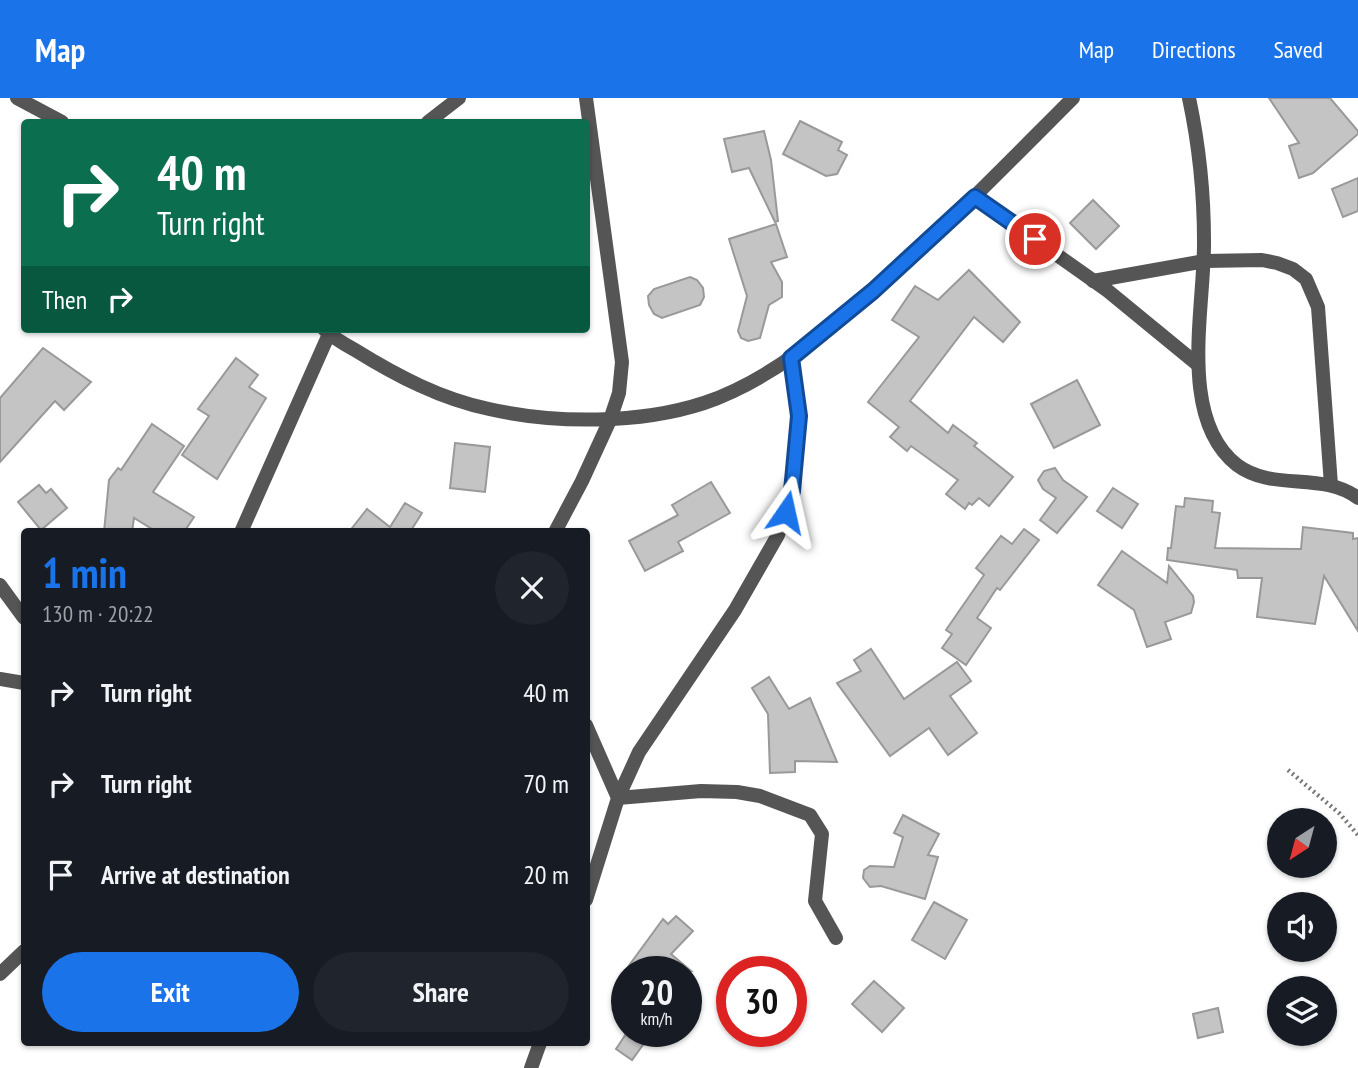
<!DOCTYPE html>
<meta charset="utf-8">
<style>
body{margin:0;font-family:"PT Sans Narrow",sans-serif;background:#20242c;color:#f1f3f6;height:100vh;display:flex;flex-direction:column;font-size:26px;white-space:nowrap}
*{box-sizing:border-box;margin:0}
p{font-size:23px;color:#9ea1a6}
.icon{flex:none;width:38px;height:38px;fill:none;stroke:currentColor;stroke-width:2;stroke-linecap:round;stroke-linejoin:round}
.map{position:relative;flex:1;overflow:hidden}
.sheet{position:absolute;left:21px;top:430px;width:569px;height:518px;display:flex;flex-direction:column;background:#171b24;border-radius:7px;box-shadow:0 2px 5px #0004}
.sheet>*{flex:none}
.banner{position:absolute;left:21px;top:21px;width:569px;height:214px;border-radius:7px;box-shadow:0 2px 5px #0004;background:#0b6e4f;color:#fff;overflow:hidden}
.needle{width:46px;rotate:216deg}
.buttons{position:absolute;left:1267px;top:710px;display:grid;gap:14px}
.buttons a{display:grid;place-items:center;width:70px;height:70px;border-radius:50%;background:#171b24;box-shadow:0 2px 5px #0004;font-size:35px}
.speed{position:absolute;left:611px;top:858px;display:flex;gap:14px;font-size:35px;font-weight:700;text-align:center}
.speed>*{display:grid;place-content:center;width:91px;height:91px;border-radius:50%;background:#171b24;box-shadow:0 2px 5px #0004;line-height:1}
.speed small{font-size:18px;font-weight:400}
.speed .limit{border:10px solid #d22;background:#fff;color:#111}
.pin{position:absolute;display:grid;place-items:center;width:60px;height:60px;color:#fff;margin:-30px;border:4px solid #fff;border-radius:50%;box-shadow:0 2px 7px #0007}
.me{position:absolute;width:77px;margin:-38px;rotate:11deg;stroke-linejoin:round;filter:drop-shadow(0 0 5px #0008)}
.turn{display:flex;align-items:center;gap:24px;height:147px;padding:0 21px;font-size:32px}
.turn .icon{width:91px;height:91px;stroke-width:2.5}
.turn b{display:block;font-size:49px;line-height:60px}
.then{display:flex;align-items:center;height:66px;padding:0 21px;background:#0003;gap:14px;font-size:26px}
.round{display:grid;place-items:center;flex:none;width:74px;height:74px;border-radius:37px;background:#20242c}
.head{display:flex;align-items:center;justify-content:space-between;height:119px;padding:0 21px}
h1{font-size:42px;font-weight:700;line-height:52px;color:#1a73e8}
.cta{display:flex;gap:14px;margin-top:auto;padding:14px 21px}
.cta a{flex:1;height:80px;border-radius:42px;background:#1a73e8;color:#fff;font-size:28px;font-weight:700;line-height:80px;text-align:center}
.cta a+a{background:#20242c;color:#f1f3f6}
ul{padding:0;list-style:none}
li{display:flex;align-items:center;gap:21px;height:91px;padding:0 21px}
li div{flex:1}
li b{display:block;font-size:26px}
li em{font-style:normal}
header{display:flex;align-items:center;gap:42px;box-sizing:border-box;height:98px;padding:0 35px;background:#1a73e8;color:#fff}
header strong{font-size:33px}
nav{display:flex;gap:38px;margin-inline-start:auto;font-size:24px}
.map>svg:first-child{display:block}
.building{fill:#c4c4c4;stroke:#999;stroke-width:2}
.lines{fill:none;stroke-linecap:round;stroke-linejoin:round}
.path{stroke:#777;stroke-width:4.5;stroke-dasharray:2 3.5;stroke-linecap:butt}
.minor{stroke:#555;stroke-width:14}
.tertiary{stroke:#555;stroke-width:14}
.route-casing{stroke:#114b97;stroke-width:18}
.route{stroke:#1a73e8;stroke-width:12}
</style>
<header>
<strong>Map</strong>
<nav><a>Map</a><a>Directions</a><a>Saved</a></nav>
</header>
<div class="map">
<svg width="1358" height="970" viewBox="0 0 1358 970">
<rect width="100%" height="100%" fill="#fff"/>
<g class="building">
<path d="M1269,0H1330L1358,33V36L1313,75L1299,80L1289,48L1299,45Z"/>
<path d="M800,23L842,44L838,52L847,57L837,76L826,78L783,56Z"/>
<path d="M764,33L771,62L778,123L775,124L749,70L732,74L724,41Z"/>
<path d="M1358,80V113L1343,119L1332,91Z"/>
<path d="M1093,102L1119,128L1096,151L1070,125Z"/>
<path d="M776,126L787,159L771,164L782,184V199L769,207L760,240L748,243L741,240L738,233L747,198L729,141Z"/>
<path d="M969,172L1020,224L1003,244L974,219L910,303L948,335L953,327L977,345L974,348L1013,379L989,408L979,400L972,407L969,405L965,411L946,396L958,382L911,348L907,353L890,339L899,329L868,304L919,239L892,222L915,188L938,202Z"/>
<path d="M690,179L697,182L703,190L704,199L700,207L662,220L654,216L649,207L648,198L654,191Z"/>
<path d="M43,250L91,284L64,312L55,303L0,364V300Z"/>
<path d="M236,260L258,277L249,289L266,300L217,381L182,357L209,318L198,311Z"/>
<path d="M1077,282L1100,327L1054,350L1031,306Z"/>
<path d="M152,326L184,348L153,394L194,419L184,434H157L134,420L132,434H104L109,382L118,370L121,372Z"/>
<path d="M455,345L490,349L485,394L450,390Z"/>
<path d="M1055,370L1063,382L1087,399L1057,435L1040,422L1056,400L1043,391L1038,382L1044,373Z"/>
<path d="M711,384L730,415L678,444L683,453L645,473L629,443L678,417L672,407Z"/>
<path d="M39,387L46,395L51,391L67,410L41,432L18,404Z"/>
<path d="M1113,390L1138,406L1122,430L1097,413Z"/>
<path d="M1185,400L1213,403L1212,414L1220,415L1215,450L1301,451L1303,429L1353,435V441L1358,440V533L1324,478L1315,526L1257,519L1262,480H1238L1237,472L1167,462L1168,450H1171L1176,408L1184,409Z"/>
<path d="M405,405L422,415L410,434H349L367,411L390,429Z"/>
<path d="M1024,431L1039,442L1000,492L997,490L977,520L991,530L966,567L942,550L952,536L946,532L984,477L976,470L1001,438L1012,446Z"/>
<path d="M1122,453L1167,485L1169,468L1193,498L1194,504L1191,515L1165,524L1171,541L1147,549L1134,512L1098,487Z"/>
<path d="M871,551L904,601L957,564L971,583L950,598L977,635L948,657L929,630L890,658L837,585L861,573L854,562Z"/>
<path d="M769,579L789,611L810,600L837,664L795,663V674L770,675L768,616L752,590Z"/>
<path d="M903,717L939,736L928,757L938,759L925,801L881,788L870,789L863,780L864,772L870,768L894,769L903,739L894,735Z"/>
<path d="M934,804L967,822L945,861L912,842Z"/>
<path d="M676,818L693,833L671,856L691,873H625L663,821L668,826Z"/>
<path d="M874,883L904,910L882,934L852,906Z"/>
<path d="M1218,910L1223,934L1198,940L1193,916Z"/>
<path d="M628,933L645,944L632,962L616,951Z"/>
</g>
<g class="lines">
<path class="path" d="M1288,672L1339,715L1358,737"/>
<g class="minor">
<path d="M586,0L622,264L619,295L610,322"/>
<path d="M1189,0C1199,47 1204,95 1204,143C1205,208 1177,320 1237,367C1273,394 1322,373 1358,400"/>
<path d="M428,24L459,0"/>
<path d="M975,99L1108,193L1197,266"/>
<path d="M1093,183L1205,163L1262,162L1277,165L1293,171L1306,181L1318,209L1331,387"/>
<path d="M791,260L799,318L792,393L778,437L735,512L639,654L618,700L701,693L737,694L760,698L810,717L822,736L815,803L836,840"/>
<path d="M241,434L329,236"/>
<path d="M0,487L24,520"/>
<path d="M0,581L24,585"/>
<path d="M586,627L618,700L586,802"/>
<path d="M531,970L540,945"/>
</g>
<g class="tertiary">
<path d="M17,0L62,24"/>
<path d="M324,231C333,240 344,246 355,252C397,278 441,301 489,311C555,326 640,326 704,305C769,283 824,236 875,192C944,131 1008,65 1073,0"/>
<path d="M555,434L582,383L610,322"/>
<path d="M0,876L24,853"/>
</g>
</g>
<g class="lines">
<defs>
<path id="route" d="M786,414L792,393L799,318L791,260L873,193L975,99L1035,141"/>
</defs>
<use href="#route" class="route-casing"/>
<use href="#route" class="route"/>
</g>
</svg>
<div class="buttons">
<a><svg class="needle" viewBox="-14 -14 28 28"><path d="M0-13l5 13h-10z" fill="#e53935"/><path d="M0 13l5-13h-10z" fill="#9ea1a6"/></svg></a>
<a><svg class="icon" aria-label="sound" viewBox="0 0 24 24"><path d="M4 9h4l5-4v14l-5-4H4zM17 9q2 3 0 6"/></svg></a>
<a><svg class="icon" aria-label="layers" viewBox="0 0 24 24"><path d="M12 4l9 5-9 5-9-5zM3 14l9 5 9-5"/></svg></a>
</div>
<div class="speed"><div>20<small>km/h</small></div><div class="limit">30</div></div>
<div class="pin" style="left:1035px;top:141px;background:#d93025"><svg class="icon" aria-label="arrive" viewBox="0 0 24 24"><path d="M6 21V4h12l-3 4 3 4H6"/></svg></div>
<svg class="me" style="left:786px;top:414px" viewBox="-20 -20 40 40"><path d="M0-17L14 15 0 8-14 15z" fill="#1a73e8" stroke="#fff" stroke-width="4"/></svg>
<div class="banner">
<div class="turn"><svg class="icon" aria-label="right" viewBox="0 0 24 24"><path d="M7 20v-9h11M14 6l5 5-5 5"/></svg><div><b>40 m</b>Turn right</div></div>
<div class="then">Then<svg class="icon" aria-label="right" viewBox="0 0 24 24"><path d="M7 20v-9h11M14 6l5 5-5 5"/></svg></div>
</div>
<section class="sheet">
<div class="head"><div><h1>1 min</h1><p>130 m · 20:22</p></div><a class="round"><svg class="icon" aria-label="close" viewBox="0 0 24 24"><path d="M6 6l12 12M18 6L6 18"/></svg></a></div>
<ul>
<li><svg class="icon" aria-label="right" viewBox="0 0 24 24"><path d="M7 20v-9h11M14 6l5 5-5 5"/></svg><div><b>Turn right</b></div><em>40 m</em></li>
<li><svg class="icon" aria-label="right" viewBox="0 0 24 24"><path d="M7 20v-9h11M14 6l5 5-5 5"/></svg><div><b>Turn right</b></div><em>70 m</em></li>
<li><svg class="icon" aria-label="arrive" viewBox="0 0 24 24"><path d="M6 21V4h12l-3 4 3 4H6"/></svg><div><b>Arrive at destination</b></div><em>20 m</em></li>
</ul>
<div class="cta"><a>Exit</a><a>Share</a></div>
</section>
</div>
